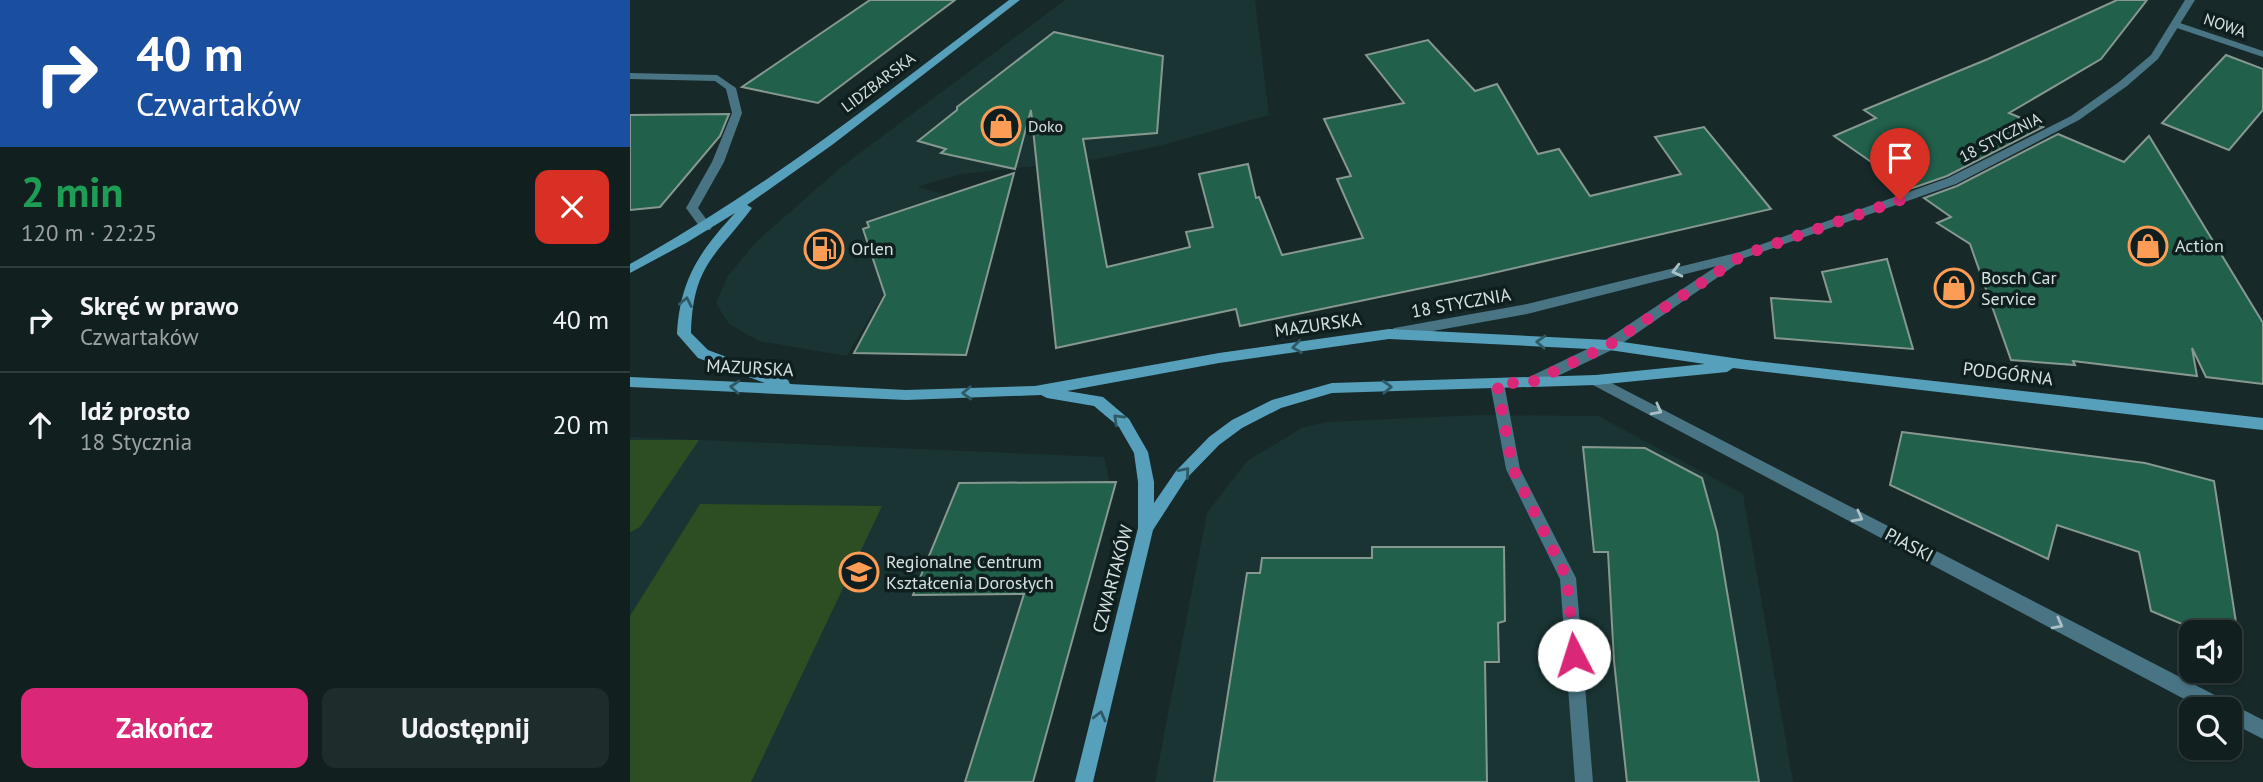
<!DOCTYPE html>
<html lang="pl">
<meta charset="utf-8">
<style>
body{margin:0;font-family:"PT Sans",sans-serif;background:#1f2c2c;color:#f1f3f6;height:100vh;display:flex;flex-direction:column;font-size:26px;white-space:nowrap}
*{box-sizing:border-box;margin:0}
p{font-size:23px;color:#9ca2a4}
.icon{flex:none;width:38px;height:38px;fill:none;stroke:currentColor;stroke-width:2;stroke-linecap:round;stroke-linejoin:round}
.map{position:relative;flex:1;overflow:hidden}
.details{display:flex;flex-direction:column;background:#121f1f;width:630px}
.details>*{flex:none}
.guide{background:#1a4fa0;color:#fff;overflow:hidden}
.tools{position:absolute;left:1549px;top:620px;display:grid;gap:14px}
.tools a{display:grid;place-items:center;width:63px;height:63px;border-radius:14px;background:#121f1f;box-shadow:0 2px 5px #0004,0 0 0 2px #313d3d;font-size:35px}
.pin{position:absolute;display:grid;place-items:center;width:60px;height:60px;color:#fff;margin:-72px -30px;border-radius:50% 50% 50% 0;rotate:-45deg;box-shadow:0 0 7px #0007}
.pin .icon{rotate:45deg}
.me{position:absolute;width:77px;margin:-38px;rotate:355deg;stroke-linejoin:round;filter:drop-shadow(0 0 5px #0008)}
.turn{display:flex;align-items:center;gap:24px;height:147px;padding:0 21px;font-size:32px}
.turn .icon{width:91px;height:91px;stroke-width:2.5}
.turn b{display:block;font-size:49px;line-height:60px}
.round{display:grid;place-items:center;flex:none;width:74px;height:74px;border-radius:14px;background:#1f2c2c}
.overview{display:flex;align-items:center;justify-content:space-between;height:119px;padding:0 21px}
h1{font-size:42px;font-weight:600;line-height:52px;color:#1e9e55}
.button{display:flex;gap:14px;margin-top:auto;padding:14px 21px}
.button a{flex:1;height:80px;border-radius:14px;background:#db2777;color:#fff;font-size:28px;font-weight:600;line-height:80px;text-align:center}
.button a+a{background:#1f2c2c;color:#f1f3f6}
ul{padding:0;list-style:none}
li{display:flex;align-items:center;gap:21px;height:105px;padding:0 21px;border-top:2px solid #313d3d}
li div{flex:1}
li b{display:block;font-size:26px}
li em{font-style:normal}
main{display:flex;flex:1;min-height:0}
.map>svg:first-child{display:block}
.built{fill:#1a3434}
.green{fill:#2c4e22}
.building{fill:#21604b;stroke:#879890;stroke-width:2}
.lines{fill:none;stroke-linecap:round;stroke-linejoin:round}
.service{fill:#487484;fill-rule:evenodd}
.minor{fill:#487484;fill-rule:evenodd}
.tertiary{fill:#487484;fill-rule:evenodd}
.secondary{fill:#57a0bb;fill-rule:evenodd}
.oneway{stroke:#abc0c4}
.oneway2{stroke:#2f5965}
.route{stroke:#db2777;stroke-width:12;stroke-dasharray:0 21.6}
.labels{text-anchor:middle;stroke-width:7;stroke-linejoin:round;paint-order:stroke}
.far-street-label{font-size:16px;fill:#d6e1e0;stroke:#0f1f1f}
.far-poi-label{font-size:16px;fill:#d6e1e0;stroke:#0f1f1f;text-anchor:start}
.poi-label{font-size:18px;fill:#d6e1e0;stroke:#0f1f1f;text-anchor:start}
.street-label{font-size:18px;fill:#d6e1e0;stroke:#0f1f1f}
</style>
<main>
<section class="details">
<div class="guide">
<div class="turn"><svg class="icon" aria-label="right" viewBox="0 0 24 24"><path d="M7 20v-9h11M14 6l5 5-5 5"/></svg><div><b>40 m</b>Czwartaków</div></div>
</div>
<div class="overview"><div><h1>2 min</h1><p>120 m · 22:25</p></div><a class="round" style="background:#d93025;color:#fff"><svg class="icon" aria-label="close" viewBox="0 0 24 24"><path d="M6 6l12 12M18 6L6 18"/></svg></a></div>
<ul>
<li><svg class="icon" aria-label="right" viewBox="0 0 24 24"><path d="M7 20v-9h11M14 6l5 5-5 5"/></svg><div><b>Skręć w prawo</b><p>Czwartaków</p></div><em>40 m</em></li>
<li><svg class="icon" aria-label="ahead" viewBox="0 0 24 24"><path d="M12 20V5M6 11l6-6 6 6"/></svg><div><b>Idź prosto</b><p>18 Stycznia</p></div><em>20 m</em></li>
</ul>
<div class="button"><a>Zakończ</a><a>Udostępnij</a></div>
</section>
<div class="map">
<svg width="1633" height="782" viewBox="0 0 1633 782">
<rect width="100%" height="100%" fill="#182929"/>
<g class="built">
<path d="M435,0H625L639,115L533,145L467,159L331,174L287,187L313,194L217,356L129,341L99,324L86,303L98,276L125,243L210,168Z"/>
<path d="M850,415L968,416L1113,494L1163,782H525L577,513L617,461L672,428L696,422Z"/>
<path d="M0,437L474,457L479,479L435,665L401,782H0Z"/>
</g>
<g class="green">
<path d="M0,440H69L10,527L0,532Z"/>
<path d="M70,504L252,506L121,782H0V616Z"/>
</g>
<g class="building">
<path d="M240,0H325L188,103L112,87Z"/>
<path d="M1487,0H1517L1471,59L1379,113L1413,127L1317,176L1280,189L1204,136L1246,118L1234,110L1358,59Z"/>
<path d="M424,32L533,56L527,133L453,139L477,267L560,247L556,232L583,227L569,174L618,164L626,198L629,197L652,255L733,238L707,179L721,176L694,119L774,103L736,55L798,40L845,91L867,84L908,154L929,149L960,196L1051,174L1025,137L1074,127L1141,209L850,276L610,326L606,309L426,348L401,110L385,169L311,153L316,149L288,141L327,110V107Z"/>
<path d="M1596,55L1633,69V110L1599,150L1532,123Z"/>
<path d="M99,114L90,136L30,207L0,210V115Z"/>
<path d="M1428,134L1494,162L1519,136L1633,323V384L1576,377L1562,348L1567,376L1443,361L1445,365L1381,360L1340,244L1307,223L1321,217L1294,198L1327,186Z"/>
<path d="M384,173L336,355L224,353L255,295L233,229L239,227L237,222Z"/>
<path d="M1257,259L1283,349L1145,338L1141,298L1201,302L1192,272Z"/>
<path d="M1272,432L1515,463L1584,481L1610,648L1600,644V632H1571L1521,611L1509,552L1427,525L1418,559L1260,485Z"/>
<path d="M953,447L1015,448L1072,478L1087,532L1129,782H997L984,661L978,552H964Z"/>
<path d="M486,482L403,782H335L394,594L283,595L329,483Z"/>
<path d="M742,547H874L875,621L868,623L869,662H855L857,782H584L617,573H630L632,558H742Z"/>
</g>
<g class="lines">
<g class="service">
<path d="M0,73L87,75L106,88L112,113L94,162L68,208L82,227L80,230H72L56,208L82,162L102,113L96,89L85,81L0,79Z"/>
<path d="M867,378L872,379L874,383L890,469L946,578L963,782H945L930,579L876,469L860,383L862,379Z"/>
</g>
<g class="minor">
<path d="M1547,22L1633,51V57L1544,27L1542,25Z"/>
<path d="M966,375L1633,720V739L1600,722V709H1573L961,384L959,380L961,376Z"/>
</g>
<path class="tertiary" d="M1555,0H1565L1528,59L1497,86L1449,120L1326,184L1109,260L1107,264L984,349L905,387H895L893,383L895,379L974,341L1087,266L897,314L764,338L757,333L764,328L897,304L1110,252L1318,178L1441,116L1489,82L1521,55Z"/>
<path class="secondary" d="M379,0H390L202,145L117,205L122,208C85,257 63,265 61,333L78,350L158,380L160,384L276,390L405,386L589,353L759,329L979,340L1117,360L1633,418V430L1103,368L1097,372L966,385L702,393L651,408L612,428L589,445L556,479L523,530L463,782H445L508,528V482L504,453L489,427L464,406L417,398L411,395L276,400L0,387V377L135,383L68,358L47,334C50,280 69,252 105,213L56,243L0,273V264C136,189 256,93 379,0ZM759,339L979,350L1075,364L966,375L702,383L642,400L602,420L579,437L546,471L524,503V482L518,452L499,419L473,397L437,391L589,363Z"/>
</g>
<defs><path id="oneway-chevron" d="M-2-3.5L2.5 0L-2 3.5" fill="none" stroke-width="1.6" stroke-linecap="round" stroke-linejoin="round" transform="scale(1.75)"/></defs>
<g class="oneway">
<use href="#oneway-chevron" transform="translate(1047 271) rotate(166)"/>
<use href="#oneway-chevron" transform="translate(1027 410) rotate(28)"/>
<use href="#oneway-chevron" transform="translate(1228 517) rotate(28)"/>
<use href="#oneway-chevron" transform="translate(1428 624) rotate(28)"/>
</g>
<g class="oneway2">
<use href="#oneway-chevron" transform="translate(56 302) rotate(-79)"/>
<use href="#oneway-chevron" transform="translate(911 342) rotate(-177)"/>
<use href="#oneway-chevron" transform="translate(667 347) rotate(172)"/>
<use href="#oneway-chevron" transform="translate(105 387) rotate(-177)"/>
<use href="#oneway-chevron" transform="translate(757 387) rotate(-2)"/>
<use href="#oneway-chevron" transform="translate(337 393) rotate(178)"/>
<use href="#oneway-chevron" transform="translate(488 419) rotate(-136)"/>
<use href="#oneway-chevron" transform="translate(555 472) rotate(-49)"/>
<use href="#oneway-chevron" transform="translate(470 716) rotate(-76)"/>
</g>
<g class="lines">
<path class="route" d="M944,655L937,578L883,469L867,383H900L979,345L1113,255L1270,200"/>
</g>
<defs>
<symbol id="shop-ring" viewBox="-11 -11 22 22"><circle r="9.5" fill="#0f1f1f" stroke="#fd9c55" stroke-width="1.5"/><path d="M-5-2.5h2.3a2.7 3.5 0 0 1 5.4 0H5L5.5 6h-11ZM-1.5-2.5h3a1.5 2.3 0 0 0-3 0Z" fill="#fd9c55"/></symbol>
<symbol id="fuel-ring" viewBox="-11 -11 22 22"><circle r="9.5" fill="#0f1f1f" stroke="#fd9c55" stroke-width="1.5"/><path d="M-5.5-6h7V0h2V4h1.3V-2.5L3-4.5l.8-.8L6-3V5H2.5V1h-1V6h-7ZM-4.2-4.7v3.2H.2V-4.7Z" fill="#fd9c55"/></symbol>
<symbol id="school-ring" viewBox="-11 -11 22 22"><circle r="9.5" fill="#0f1f1f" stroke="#fd9c55" stroke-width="1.5"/><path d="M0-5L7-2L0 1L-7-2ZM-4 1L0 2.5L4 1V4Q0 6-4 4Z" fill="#fd9c55"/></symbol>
</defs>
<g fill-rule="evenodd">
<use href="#shop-ring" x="349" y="104" width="44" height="44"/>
<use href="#shop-ring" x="1496" y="224" width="44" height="44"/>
<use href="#fuel-ring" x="172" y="227" width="44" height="44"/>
<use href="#shop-ring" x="1302" y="266" width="44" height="44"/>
<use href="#school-ring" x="207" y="550" width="44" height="44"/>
</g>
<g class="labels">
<g class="far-street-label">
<text transform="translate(1595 25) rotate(19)" y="6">NOWA</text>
<text transform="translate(248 82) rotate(-37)" y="6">LIDZBARSKA</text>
<text transform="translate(1370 137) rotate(-27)" y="6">18 STYCZNIA</text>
</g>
<g class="far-poi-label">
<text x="398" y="132">Doko</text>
</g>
<g class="poi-label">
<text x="1545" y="252">Action</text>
<text x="221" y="255">Orlen</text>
<text x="1351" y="284">Bosch Car<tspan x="1351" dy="21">Service</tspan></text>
<text x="256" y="568">Regionalne Centrum<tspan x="256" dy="21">Kształcenia Dorosłych</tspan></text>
</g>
<g class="street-label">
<text transform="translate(831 303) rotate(-10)" y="6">18 STYCZNIA</text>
<text transform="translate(688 325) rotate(-8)" y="6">MAZURSKA</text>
<text transform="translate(120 368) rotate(3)" y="6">MAZURSKA</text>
<text transform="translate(1378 374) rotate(7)" y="6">PODGÓRNA</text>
<text transform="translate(1279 545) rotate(28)" y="6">PIASKI</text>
<text transform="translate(483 579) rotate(-75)" y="6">CZWARTAKÓW</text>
</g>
</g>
</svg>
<div class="tools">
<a><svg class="icon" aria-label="sound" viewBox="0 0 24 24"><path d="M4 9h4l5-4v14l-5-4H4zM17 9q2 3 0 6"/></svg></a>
<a><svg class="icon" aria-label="search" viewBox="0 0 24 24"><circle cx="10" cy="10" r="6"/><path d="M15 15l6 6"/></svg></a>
</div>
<div class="pin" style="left:1270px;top:200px;background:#d93025"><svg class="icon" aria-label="arrive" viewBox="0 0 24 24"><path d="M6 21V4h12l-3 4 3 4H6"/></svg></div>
<svg class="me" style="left:944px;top:655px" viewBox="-20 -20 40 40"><circle r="19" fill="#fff"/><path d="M0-13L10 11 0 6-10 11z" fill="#db2777"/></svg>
</div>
</main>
